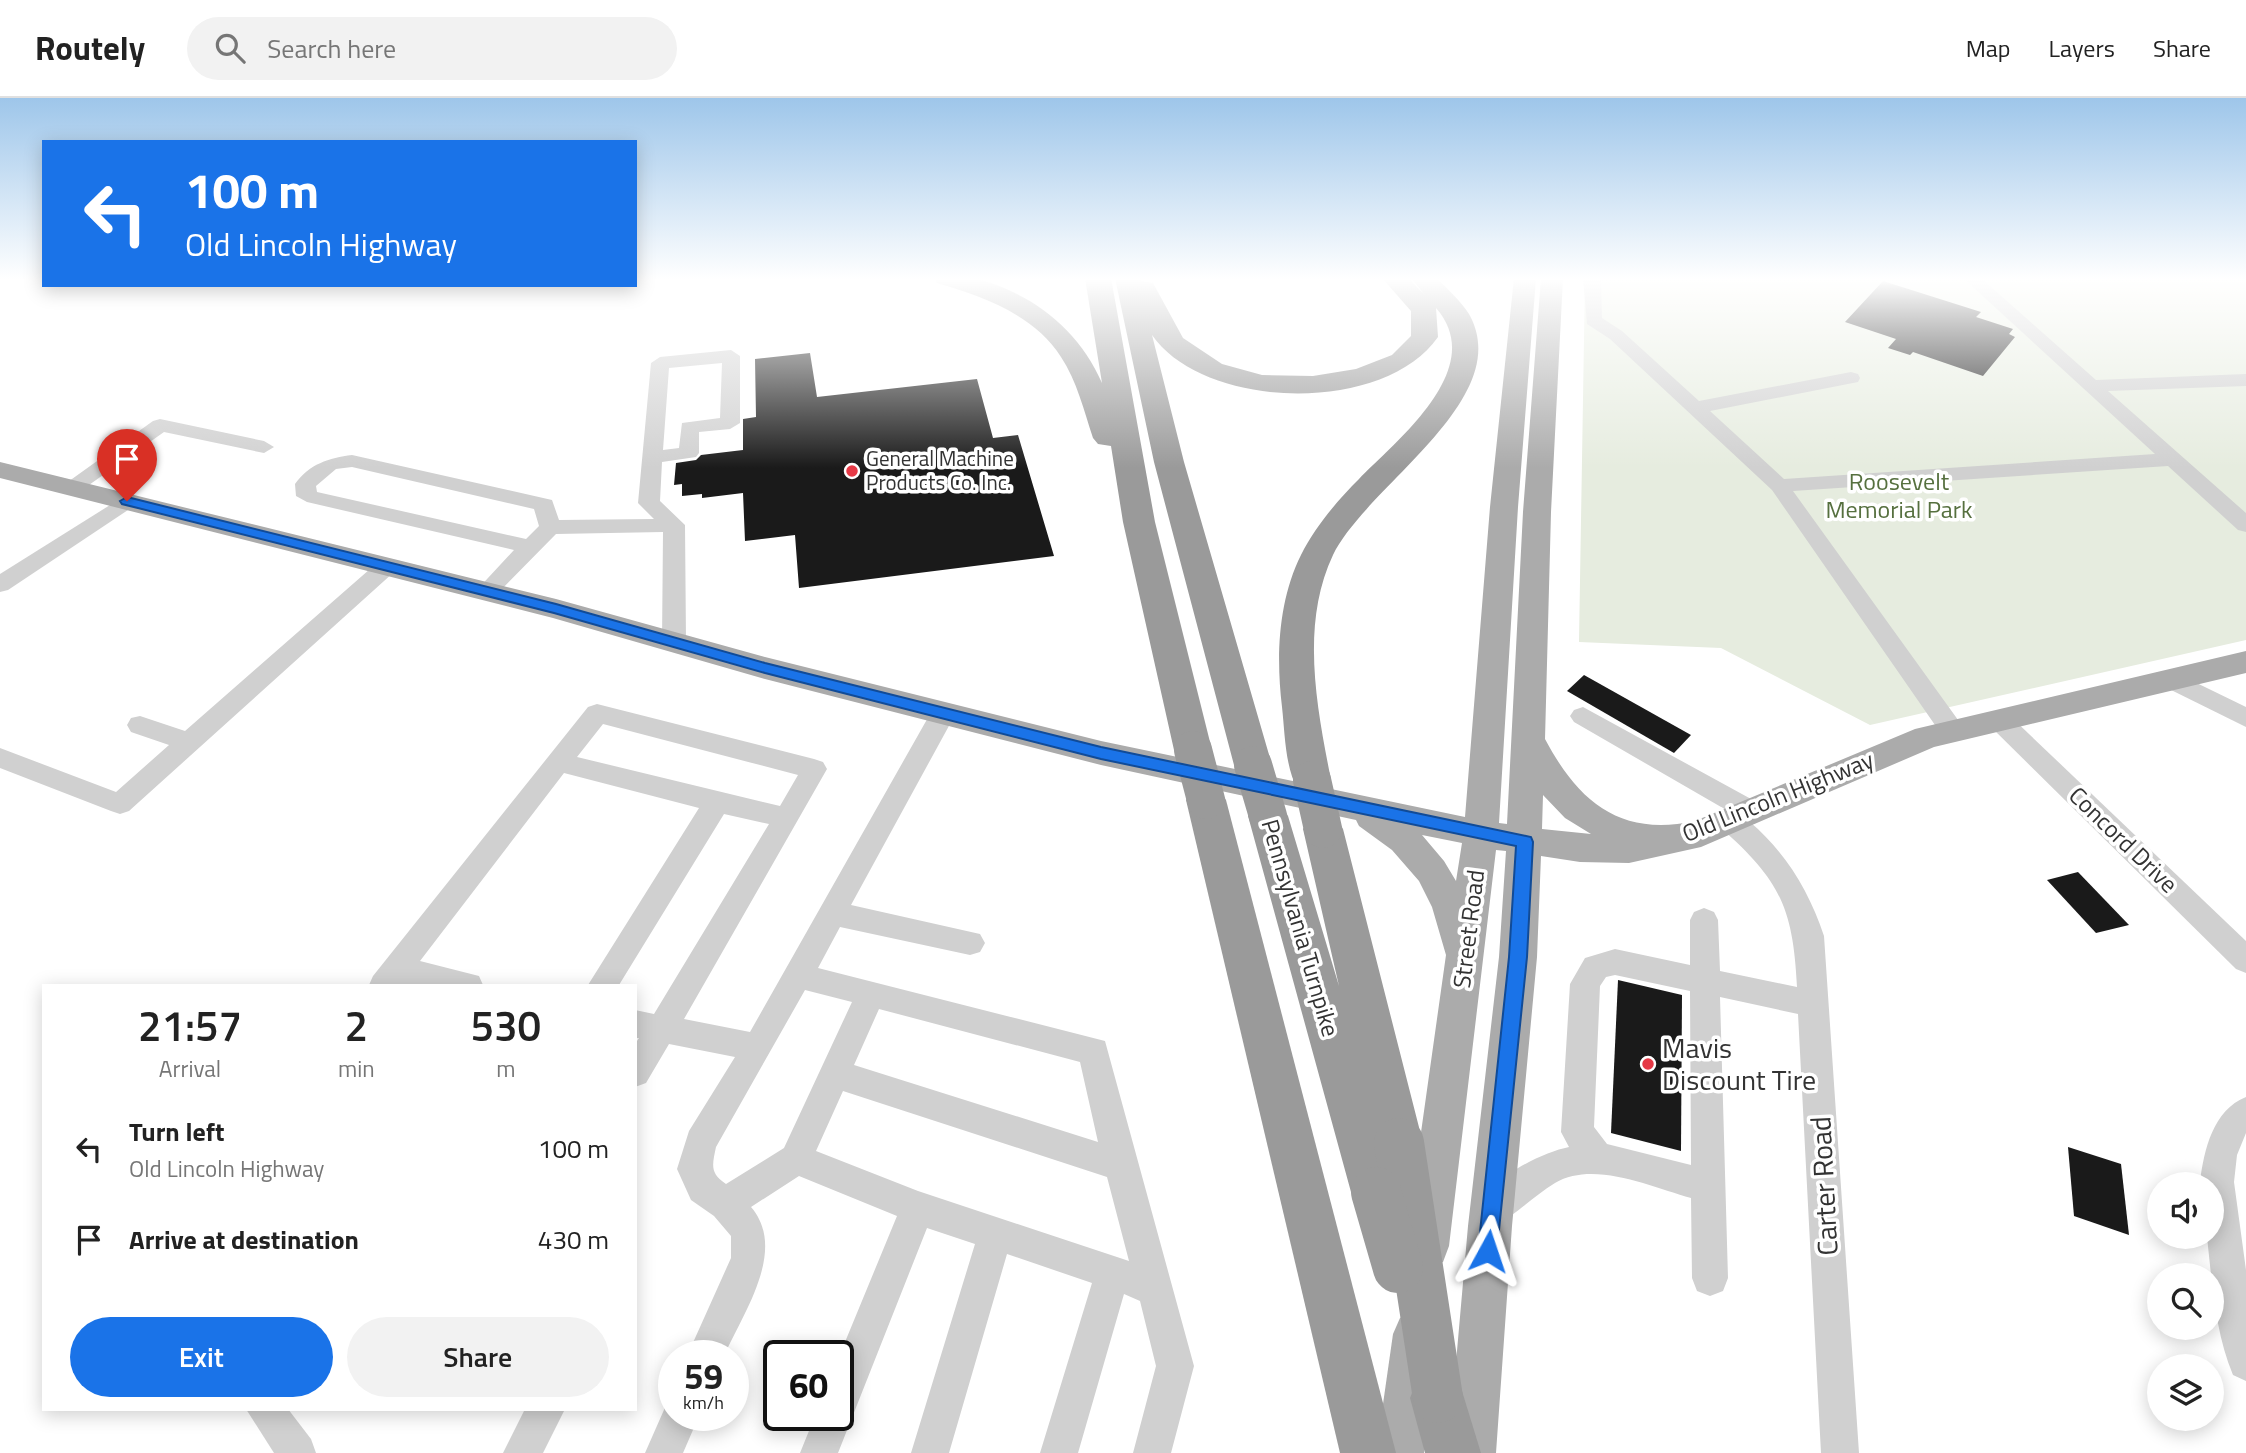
<!DOCTYPE html>
<style>
body{margin:0;font-family:"Titillium Web",sans-serif;background:#f2f2f2;color:#222;height:100vh;display:flex;flex-direction:column;font-size:26px;white-space:nowrap}
*{box-sizing:border-box;margin:0}
p{font-size:23px;color:#767676}
.icon{flex:none;width:38px;height:38px;fill:none;stroke:currentColor;stroke-width:2;stroke-linecap:round;stroke-linejoin:round}
.map{position:relative;flex:1;overflow:hidden}
.drawer{position:absolute;left:42px;top:886px;width:595px;height:427px;display:flex;flex-direction:column;background:#fff;border-radius:0px;box-shadow:0 4px 18px #0003}
.drawer>*{flex:none}
.top-card{position:absolute;left:42px;top:42px;width:595px;height:147px;border-radius:0px;box-shadow:0 4px 18px #0003;background:#1a73e8;color:#fff;overflow:hidden}
.controls{position:absolute;left:2147px;top:1074px;display:grid;gap:14px}
.controls a{display:grid;place-items:center;width:77px;height:77px;border-radius:50%;background:#fff;box-shadow:0 4px 18px #0003;font-size:35px}
.speed{position:absolute;left:658px;top:1242px;display:flex;gap:14px;font-size:35px;font-weight:700;text-align:center}
.speed>*{display:grid;place-content:center;width:91px;height:91px;border-radius:50%;background:#fff;box-shadow:0 4px 18px #0003;line-height:1}
.speed small{font-size:18px;font-weight:400}
.speed .limit{border:4px solid #111;border-radius:10px;background:#fff;color:#111}
.pin{position:absolute;display:grid;place-items:center;width:60px;height:60px;color:#fff;margin:-72px -30px;border-radius:50% 50% 50% 0;rotate:-45deg;box-shadow:0 0 7px #0007}
.pin .icon{rotate:45deg}
.me{position:absolute;width:77px;margin:-38px;rotate:5deg;stroke-linejoin:round;filter:drop-shadow(0 0 5px #0008)}
.turn{display:flex;align-items:center;gap:24px;height:147px;padding:0 28px;font-size:32px}
.turn .icon{width:91px;height:91px;stroke-width:2.5}
.turn b{display:block;font-size:49px;line-height:60px}
.eta{display:flex;justify-content:space-evenly;align-items:center;height:119px;text-align:center}
.eta b{font-size:42px;font-weight:600;line-height:49px}
.cta{display:flex;gap:14px;margin-top:auto;padding:14px 28px}
.cta a{flex:1;height:80px;border-radius:42px;background:#1a73e8;color:#fff;font-size:28px;font-weight:600;line-height:80px;text-align:center}
.cta a+a{background:#f2f2f2;color:#222}
ul{padding:0;list-style:none}
li{display:flex;align-items:center;gap:21px;height:91px;padding:0 28px}
li div{flex:1}
li b{display:block;font-size:26px}
li em{font-style:normal}
header{display:flex;align-items:center;gap:42px;box-sizing:border-box;height:98px;padding:0 35px;background:#fff;border-bottom:2px solid #e0e0e0}
header strong{font-size:33px}
nav{display:flex;gap:38px;margin-inline-start:auto;font-size:24px}
.search{width:490px;height:63px;background:#f2f2f2;display:flex;align-items:center;gap:18px;box-sizing:border-box;padding:0 24px;border-radius:38px;color:#767676;font-size:26px}
.map>svg:first-child{display:block}
.green{fill:#e6ecdf}
.building{fill:#1a1a1a}
.lines{fill:none;stroke-linecap:round;stroke-linejoin:round}
.minor{fill:#d0d0d0;fill-rule:evenodd}
.major{fill:#ababab;fill-rule:evenodd}
.highway{fill:#9a9a9a;fill-rule:evenodd}
.highway-bridge-far1{stroke:#9a9a9a;stroke-width:38}
.highway-bridge{stroke:#9a9a9a;stroke-width:50}
.route{fill:#1a73e8;stroke:#114b97;stroke-width:2}
.poi-dot{fill:#e63946;stroke:#fff;stroke-width:2.5}
.labels{text-anchor:middle;stroke-width:7;stroke-linejoin:round;paint-order:stroke}
.far-poi-label{font-size:21px;fill:#333;stroke:#fff;text-anchor:start}
.park-label{font-size:24px;fill:#56703f;stroke:#fff}
.street-label{font-size:24px;fill:#333;stroke:#fff}
.near-poi-label{font-size:28px;fill:#333;stroke:#fff;text-anchor:start}
.near-street-label{font-size:28px;fill:#333;stroke:#fff}
</style>
<header>
<strong>Routely</strong>
<div class="search"><svg class="icon" aria-label="search" viewBox="0 0 24 24"><circle cx="10" cy="10" r="6"/><path d="M15 15l6 6"/></svg>Search here</div>
<nav><a>Map</a><a>Layers</a><a>Share</a></nav>
</header>
<div class="map">
<svg width="2246" height="1355" viewBox="0 0 2246 1355">
<rect width="100%" height="100%" fill="#fff"/>
<path class="green" d="M1585,180H2246V542L1870,627L1721,550L1579,544Z"/>
<g class="building">
<path d="M1883,183L1981,214L1976,219L2013,231L2009,236L2015,239L1983,278L1913,254L1910,257L1888,250L1896,241L1845,224Z"/>
<path d="M810,255L817,299L977,281L993,340L1018,337L1054,458L799,490L795,437L745,443L743,395L702,400V396L682,398V386L674,387L676,365L696,362L701,357L743,352V321L756,319L755,261Z"/>
<path d="M1584,577L1691,637L1674,655L1567,593Z"/>
<path d="M2078,774L2129,827L2096,835L2047,782Z"/>
<path d="M1618,882L1682,897L1681,1053L1611,1035Z"/>
<path d="M2068,1049L2121,1066L2129,1137L2074,1118Z"/>
</g>
<g class="lines">
<g class="minor">
<path d="M1583,180H1601L1602,220L1622,233L1699,303L1851,274L1858,276L1860,280L1858,284L1710,313L1784,381L2155,356L1963,180H1981L2096,282L2246,276V288L2108,293L2246,415V434L2238,432L2168,368L1793,393L1966,633L1962,640L1953,642L1944,640L1772,392L1610,241L1587,226Z"/>
<path d="M731,252L740,258V325L730,331L699,334V355L696,359L662,364L660,403L685,427L686,544L682,550H666L662,544L663,434L556,436L494,499H478L475,494L514,452L307,404L296,398L295,386C309,366 329,360 352,357L552,402L559,422L654,421L638,405L651,265L660,259ZM722,265L720,320L682,325L679,350L663,352L669,270ZM352,369L534,411L539,428L526,441L317,394L316,388L336,371Z"/>
<path d="M160,321L264,343L274,349L264,355L164,334L79,394H65L62,390L65,386L153,323Z"/>
<path d="M126,397L134,398L137,403L134,408L8,492L0,494V476Z"/>
<path d="M386,462L394,464L397,469L394,474L129,713L120,716L111,713L0,670V650L116,694L169,647L131,634L127,627L131,620L140,618L185,633L378,464Z"/>
<path d="M2172,573L2246,609V629L2163,588L2160,582L2163,576Z"/>
<path d="M597,606L814,661L823,664L827,671L684,921L750,934L934,609L943,606L952,609L956,615L851,807L980,836L985,845L980,854L970,857L840,829L818,870L1105,943L1194,1268L1171,1355H1133L1156,1268L1140,1203L1124,1196L1078,1355H1040L1092,1185L1007,1156L949,1355H911L975,1146L927,1130L838,1355H800L815,1318H838V1261L897,1118L799,1078L751,1109C788,1152 743,1215 724,1258H687L731,1160V1138L714,1118L691,1102L677,1071L689,1033L735,959L669,946L646,985L635,989V946L639,940H635V912L654,916L769,726L724,716L619,887H588L699,710L564,675L420,863L479,878L483,887H369L373,878L588,609ZM603,626L798,677L780,708L577,659ZM805,892L852,904L784,1050L726,1086C710,1075 712,1068 716,1049ZM879,911L1080,964L1098,1044L854,967ZM843,993L1107,1079L1129,1163L918,1093L816,1053Z"/>
<path d="M1583,609L1762,707L1765,714L1762,721L1750,724C1786,755 1809,793 1824,838L1859,1355H1821L1798,916L1720,899L1728,1180L1723,1193L1710,1198L1697,1193L1692,1180L1691,1100C1651,1089 1594,1062 1555,1085C1533,1098 1516,1118 1492,1128L1480,1123L1475,1111C1487,1083 1539,1055 1569,1049L1561,1034L1570,886L1585,860L1615,851L1690,867V822L1694,814L1704,810L1714,814L1718,822L1720,873L1797,889C1793,811 1781,783 1721,730L1717,723L1721,716L1728,713L1574,624L1570,618L1574,612ZM1615,877L1690,893L1691,1067L1607,1046L1594,1029L1600,888L1606,879Z"/>
<path d="M1999,613L2008,616L2246,843V875L2236,871L1990,628L1986,622L1990,616Z"/>
<path d="M2246,999V1035L2237,1057L2234,1084L2246,1172V1283L2233,1277C2215,1234 2212,1184 2207,1139H2212V1087H2200V1084C2204,1052 2213,1012 2246,999Z"/>
<path d="M674,1302V1318H699L683,1355H645L667,1305Z"/>
<path d="M246,1311H288L311,1341L316,1355H274Z"/>
<path d="M525,1311H565L543,1355H503Z"/>
</g>
<g class="major">
<path d="M1514,180H1536L1518,409L1499,725L1507,726L1523,414L1541,180H1563L1551,414L1545,641C1579,705 1621,739 1695,723L1915,631L2246,553V575L1934,649L1701,749L1629,765L1580,764L1541,758L1537,859L1512,1128L1496,1355H1448L1468,1128L1499,859L1506,753L1496,752L1449,1148L1443,1164L1427,1170L1411,1164L1405,1148L1446,857L1432,809L1419,783L1392,752L1359,728L1356,722L1101,667L765,581L553,520L0,380V364L556,501L765,559L1101,643L1465,719L1490,409ZM1543,697L1565,720L1591,736L1542,731ZM1422,737L1462,745L1456,783L1444,763Z"/>
<path d="M1416,1213L1432,1220L1439,1236L1424,1355H1376L1393,1236L1400,1220Z"/>
</g>
<g class="highway">
<path d="M934,180C947,180 964,178 977,181C1032,195 1079,232 1102,285L1085,180H1111L1155,424L1212,652L1206,662L1193,666L1180,662L1174,652L1123,424L1111,348L1098,346L1093,340C1084,313 1077,283 1061,259C1035,217 982,198 937,185Z"/>
<path d="M1115,180H1141V183L1153,185L1183,240L1222,266L1262,277L1313,278L1356,271L1392,257L1411,238V213L1382,180H1408L1424,196L1411,180H1437C1447,191 1461,203 1469,216C1517,301 1366,388 1333,457C1300,527 1317,610 1331,682L1326,692L1312,697L1298,692C1285,669 1285,636 1282,609C1276,559 1278,503 1301,457C1315,429 1337,403 1359,381C1397,342 1489,270 1436,210L1438,239C1385,316 1205,313 1152,237L1184,364L1272,667L1267,677L1253,681L1239,677L1234,667L1154,364Z"/>
<path d="M1206,687L1220,691L1226,702L1396,1355H1340L1186,702L1192,691Z"/>
<path d="M1268,703L1282,707L1288,718L1339,888L1303,731L1309,720L1323,715L1337,720L1343,731L1423,1045L1416,1061L1399,1068L1392,1065L1401,1094L1394,1111L1376,1118L1358,1111L1351,1094L1248,718L1254,707Z"/>
<path d="M1438,1272L1458,1280L1481,1355H1425L1410,1300L1418,1280Z"/>
</g>
<g class="highway-bridge-far1">
<path d="M1193,652L1206,702"/>
<path d="M1253,667L1268,718"/>
<path d="M1312,682L1323,731"/>
</g>
<g class="highway-bridge">
<path d="M1399,1045L1438,1300"/>
<path d="M1376,1094L1398,1170"/>
</g>
</g>
<linearGradient id="sky" x2="0" y2="1"><stop stop-color="#9ec6ea"/><stop offset="0.49" stop-color="#fff"/><stop offset="1" stop-color="#fff" stop-opacity="0"/></linearGradient>
<rect width="2246" height="370" fill="url(#sky)"/>
<path class="route" d="M127,399L556,506L765,565L1101,649L1531,739L1533,744L1527,859L1496,1161L1488,1164L1481,1161L1478,1153L1509,859L1516,748L1101,661L765,575L554,515L122,406L120,403Z"/>
<g class="poi-dot">
<circle cx="852" cy="373" r="7"/>
<circle cx="1648" cy="966" r="7"/>
</g>
<g class="labels">
<g class="far-poi-label">
<text x="866" y="368">General Machine<tspan x="866" dy="24">Products Co. Inc.</tspan></text>
</g>
<g class="park-label">
<text x="1899" y="392">Roosevelt<tspan x="1899" dy="28">Memorial Park</tspan></text>
</g>
<g class="street-label">
<text transform="translate(1778 699) rotate(-22)" y="8">Old Lincoln Highway</text>
<text transform="translate(2123 742) rotate(44)" y="8">Concord Drive</text>
<text transform="translate(1300 830) rotate(74)" y="8">Pennsylvania Turnpike</text>
<text transform="translate(1469 831) rotate(-83)" y="8">Street Road</text>
</g>
<g class="near-poi-label">
<text x="1662" y="960">Mavis<tspan x="1662" dy="32">Discount Tire</tspan></text>
</g>
<g class="near-street-label">
<text transform="translate(1824 1088) rotate(-93)" y="10">Carter Road</text>
</g>
</g>
</svg>
<div class="controls">
<a><svg class="icon" aria-label="sound" viewBox="0 0 24 24"><path d="M4 9h4l5-4v14l-5-4H4zM17 9q2 3 0 6"/></svg></a>
<a><svg class="icon" aria-label="search" viewBox="0 0 24 24"><circle cx="10" cy="10" r="6"/><path d="M15 15l6 6"/></svg></a>
<a><svg class="icon" aria-label="layers" viewBox="0 0 24 24"><path d="M12 4l9 5-9 5-9-5zM3 14l9 5 9-5"/></svg></a>
</div>
<div class="speed"><div>59<small>km/h</small></div><div class="limit">60</div></div>
<div class="pin" style="left:127px;top:403px;background:#d93025"><svg class="icon" aria-label="arrive" viewBox="0 0 24 24"><path d="M6 21V4h12l-3 4 3 4H6"/></svg></div>
<svg class="me" style="left:1488px;top:1153px" viewBox="-20 -20 40 40"><path d="M0-17L14 15 0 8-14 15z" fill="#1a73e8" stroke="#fff" stroke-width="4"/></svg>
<div class="top-card">
<div class="turn"><svg class="icon" aria-label="left" viewBox="0 0 24 24"><path d="M17 20v-9H6M10 6l-5 5 5 5"/></svg><div><b>100 m</b>Old Lincoln Highway</div></div>
</div>
<section class="drawer">
<div class="eta">
<div><b>21:57</b><p>Arrival</p></div>
<div><b>2</b><p>min</p></div>
<div><b>530</b><p>m</p></div>
</div>
<ul>
<li><svg class="icon" aria-label="left" viewBox="0 0 24 24"><path d="M17 20v-9H6M10 6l-5 5 5 5"/></svg><div><b>Turn left</b><p>Old Lincoln Highway</p></div><em>100 m</em></li>
<li><svg class="icon" aria-label="arrive" viewBox="0 0 24 24"><path d="M6 21V4h12l-3 4 3 4H6"/></svg><div><b>Arrive at destination</b></div><em>430 m</em></li>
</ul>
<div class="cta"><a>Exit</a><a>Share</a></div>
</section>
</div>
